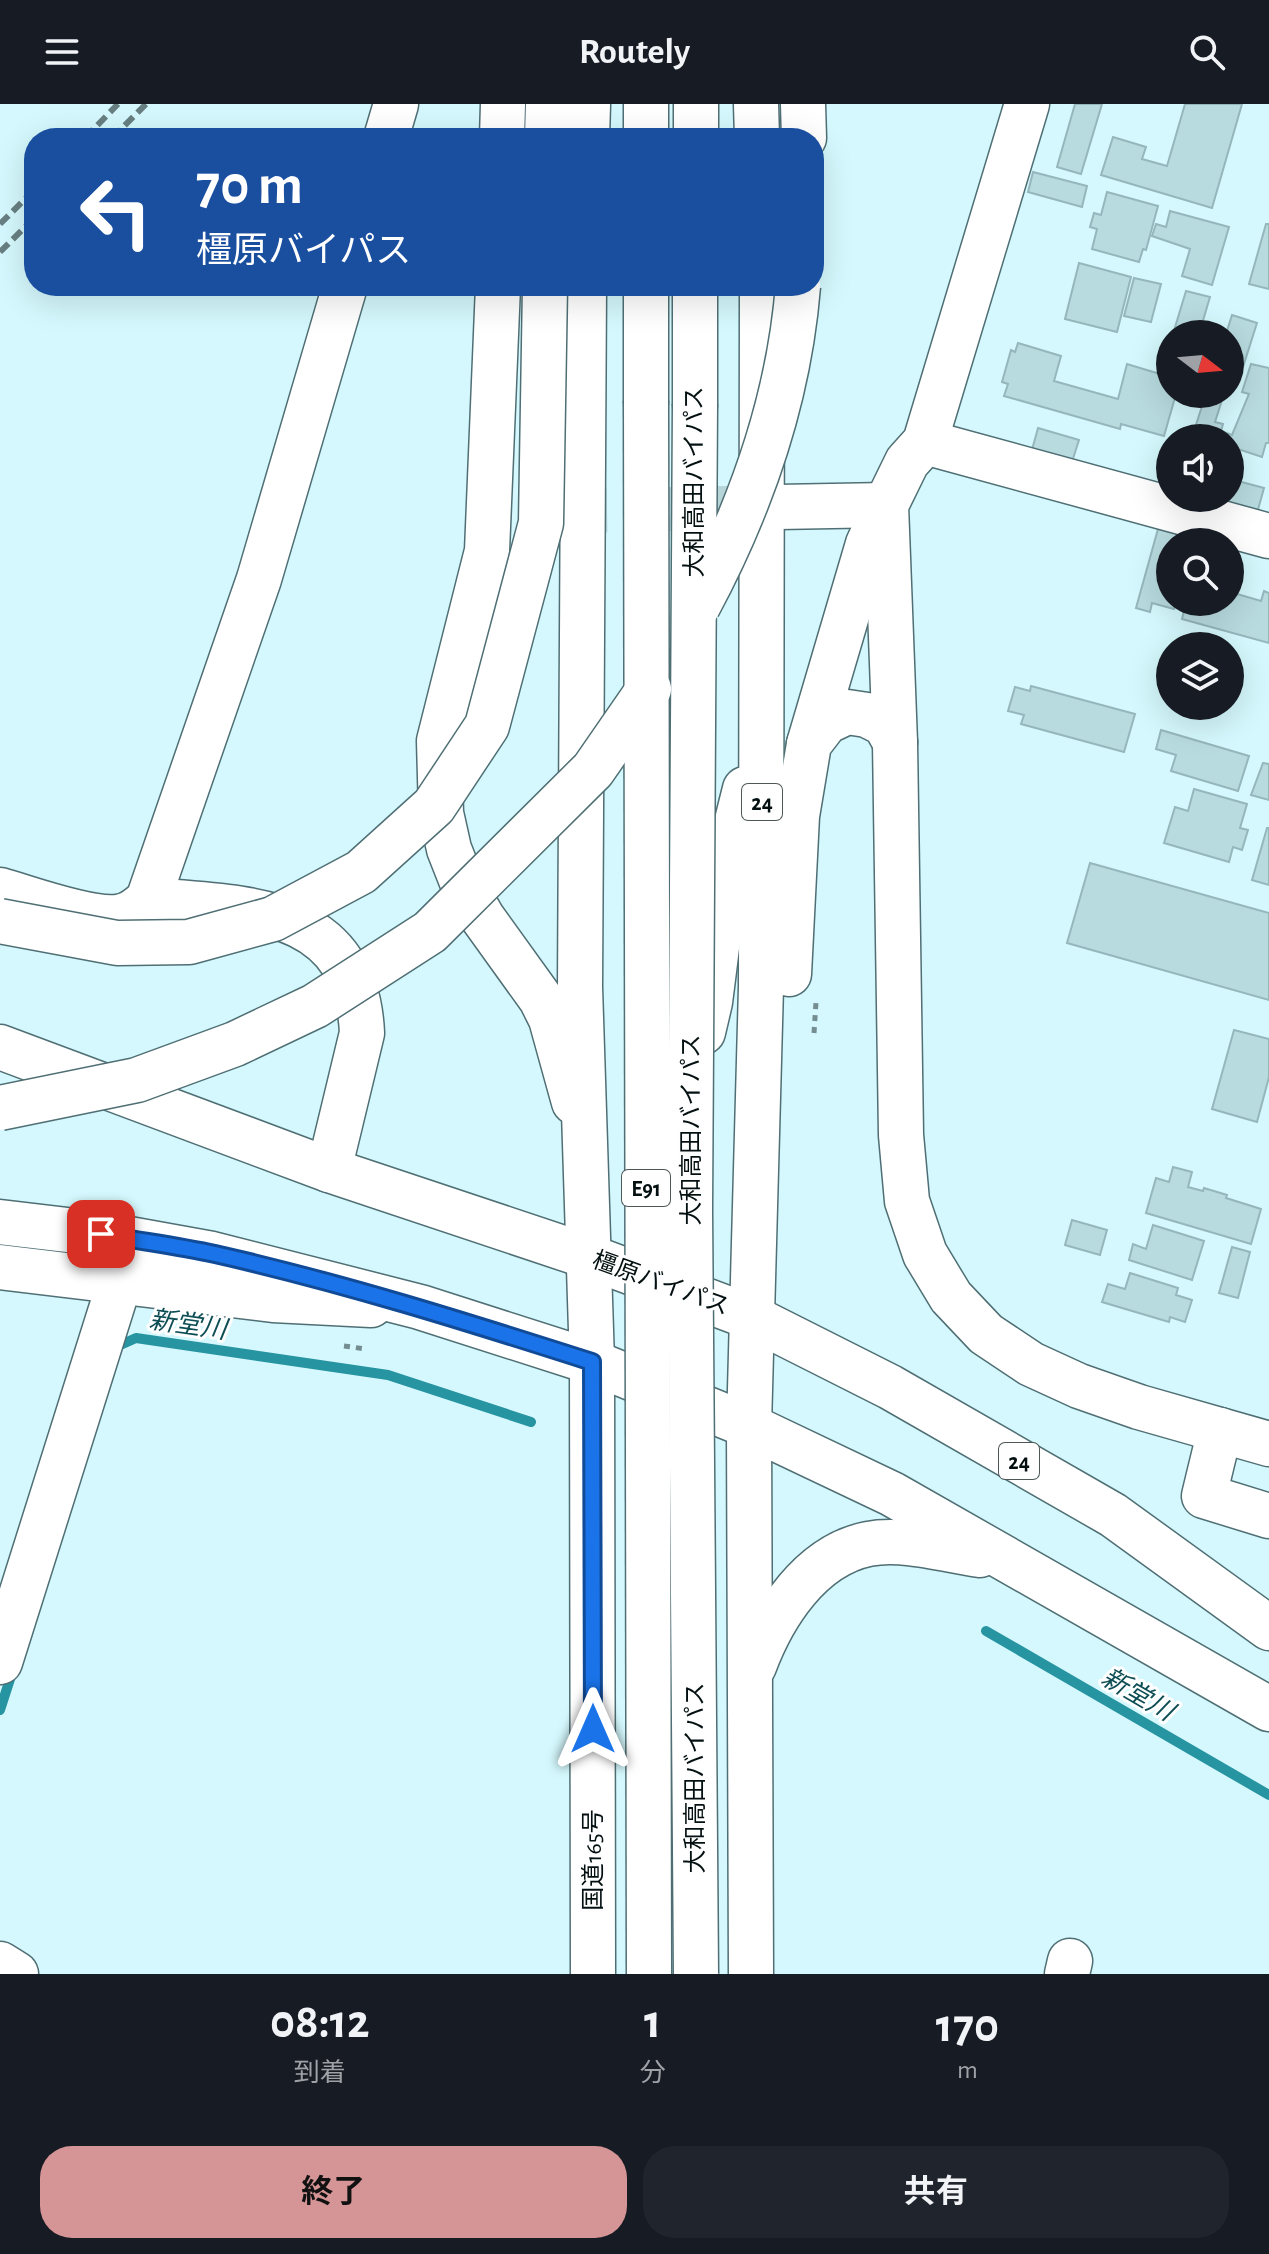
<!DOCTYPE html>
<html lang="ja">
<meta charset="utf-8">
<style>
body{margin:0;font-family:"Alegreya Sans","Noto Sans JP",sans-serif;background:#20242c;color:#f1f3f6;height:100vh;display:flex;flex-direction:column;font-size:30px;white-space:nowrap}
*{box-sizing:border-box;margin:0}
p{font-size:26px;color:#9ea1a6}
.icon{flex:none;width:44px;height:44px;fill:none;stroke:currentColor;stroke-width:2;stroke-linecap:round;stroke-linejoin:round}
.map{position:relative;height:1870px;overflow:hidden}
.drawer{display:flex;flex-direction:column;background:#171b24;flex:1}
.drawer>*{flex:none}
.guide{position:absolute;left:24px;top:24px;width:800px;height:168px;border-radius:32px;box-shadow:0 8px 32px #0002;background:#1a4fa0;color:#fff;overflow:hidden}
.needle{width:52px;rotate:106deg}
.controls{position:absolute;left:1156px;top:216px;display:grid;gap:16px}
.controls a{display:grid;place-items:center;width:88px;height:88px;border-radius:50%;background:#171b24;box-shadow:0 8px 32px #0002;font-size:40px}
.pin{position:absolute;display:grid;place-items:center;width:68px;height:68px;color:#fff;margin:-34px;border-radius:16px;box-shadow:0 4px 12px #0006}
.me{position:absolute;width:88px;margin:-44px;rotate:0deg;stroke-linejoin:round;filter:drop-shadow(0 0 6px #0008)}
.turn{display:flex;align-items:center;gap:28px;height:168px;padding:0 40px;font-size:36px}
.turn .icon{width:104px;height:104px;stroke-width:2.5}
.turn b{display:block;font-size:56px;line-height:68px}
.eta{display:flex;justify-content:space-evenly;align-items:center;height:136px;text-align:center}
.eta b{font-size:48px;font-weight:700;line-height:56px}
.action{display:flex;gap:16px;margin-top:auto;padding:16px 40px}
.action a{flex:1;height:92px;border-radius:32px;background:#d59496;color:#111;font-size:32px;font-weight:700;line-height:92px;text-align:center}
.action a+a{background:#20242c;color:#f1f3f6}
header{display:flex;justify-content:space-between;align-items:center;height:104px;padding:0 40px;background:#171b24;font-size:36px;font-weight:700}
.map>svg:first-child{display:block}
.lines{fill:none;stroke-linecap:round;stroke-linejoin:round}
.stream{stroke:#2794a1;stroke-width:10}
.building{fill:#b8dbe0;stroke:#95b7bc;stroke-width:2}
.minor-tunnel{stroke:#b5d5d9;stroke-width:44;stroke-dasharray:44 22;stroke-linecap:butt}
.minor-casing{stroke:#4f6f74;stroke-width:47}
.highway-casing{stroke:#4f6f74;stroke-width:47}
.path{stroke:#748d90;stroke-width:5;stroke-dasharray:6 6;stroke-linecap:butt}
.minor{stroke:#fff;stroke-width:44}
.highway{stroke:#fff;stroke-width:44}
.rail{stroke:#687f82;stroke-width:6;stroke-dasharray:12 6;stroke-linecap:butt}
.highway-bridge-casing{stroke:#4f6f74;stroke-width:47;stroke-linecap:butt}
.highway-bridge{stroke:#fff;stroke-width:44}
.route-casing{stroke:#114b97;stroke-width:20}
.route{stroke:#1a73e8;stroke-width:14}
.labels{text-anchor:middle;stroke-width:6;stroke-linejoin:round;paint-order:stroke}
.shield{fill:#fefefe;stroke:#4e5757;stroke-width:2}
.shield-label{font-size:22px;font-weight:bold;fill:#030f10}
.street-label{font-size:24px;fill:#030f10;stroke:#fefefe}
.water-label{font-size:26px;font-style:italic;fill:#0d4d54;stroke:#fefefe}
</style>
<header><svg class="icon" aria-label="menu" viewBox="0 0 24 24"><path d="M4 6h16M4 12h16M4 18h16"/></svg>Routely<svg class="icon" aria-label="search" viewBox="0 0 24 24"><circle cx="10" cy="10" r="6"/><path d="M15 15l6 6"/></svg></header>
<div class="map">
<svg width="1269" height="1870" viewBox="0 0 1269 1870">
<rect width="100%" height="100%" fill="#d4f8fd"/>
<g class="lines">
<g class="stream">
<path d="M117,1247L118,1242L136,1234L388,1271L531,1318"/>
<path d="M986,1527L1269,1691"/>
<path d="M0,1606L13,1566"/>
</g>
</g>
<g class="building">
<path d="M1075,0H1102L1081,70L1057,63Z"/>
<path d="M1185,0H1242L1212,104L1101,71L1113,33L1146,43L1142,55L1167,62Z"/>
<path d="M1033,68L1087,82L1082,103L1028,88Z"/>
<path d="M1107,88L1158,102L1146,146L1143,145L1139,158L1092,145L1097,125L1090,123L1094,109L1101,111Z"/>
<path d="M1170,107L1229,123L1212,181L1182,172L1190,145L1152,132L1156,120L1166,123Z"/>
<path d="M1266,120H1269V185L1249,180Z"/>
<path d="M1079,159L1131,173L1117,228L1065,215Z"/>
<path d="M1134,174L1161,180L1151,218L1124,212Z"/>
<path d="M1186,187L1210,193L1199,230H1173Z"/>
<path d="M1232,211L1257,219L1243,263L1230,259V230H1226Z"/>
<path d="M1018,239L1061,252L1054,277L1118,295L1127,260L1170,273V290H1176L1164,332L1121,320L1120,325L1004,292L1008,280L1002,278L1011,246L1015,248Z"/>
<path d="M1251,260L1269,264V339H1266L1262,353L1235,344L1232,354L1230,334H1203L1193,330L1206,290H1224L1215,318L1223,320L1221,327L1232,331L1249,290L1242,288Z"/>
<path d="M1038,324L1079,336L1070,364L1030,353Z"/>
<path d="M1234,376L1264,384L1254,420L1171,394H1217L1229,398Z"/>
<path d="M1158,425L1194,434L1193,438H1170V498H1176L1174,505L1152,499L1150,508L1136,504Z"/>
<path d="M1264,487L1269,489V539L1182,515L1186,498H1230V491L1234,489L1261,497Z"/>
<path d="M1031,582L1135,610L1124,648L1021,620L1024,611L1008,607L1015,583L1030,587Z"/>
<path d="M1161,626L1249,652L1238,687L1171,667L1176,651L1156,645Z"/>
<path d="M1263,659L1269,660V696L1251,691Z"/>
<path d="M1194,685L1247,700L1240,724L1248,726L1242,746L1233,743L1229,758L1164,739L1175,703L1188,707Z"/>
<path d="M1267,724H1269V781L1252,776Z"/>
<path d="M1090,759L1269,809V896L1067,839Z"/>
<path d="M1234,926L1269,935V973L1257,1018L1212,1005Z"/>
<path d="M1173,1063L1192,1068L1188,1083L1203,1087L1204,1084L1227,1091L1226,1094L1261,1105L1251,1140L1146,1109L1156,1074L1169,1078Z"/>
<path d="M1072,1116L1107,1126L1100,1151L1065,1141Z"/>
<path d="M1153,1121L1204,1137L1192,1176L1129,1156L1133,1140L1146,1145Z"/>
<path d="M1232,1143L1250,1148L1238,1194L1219,1189Z"/>
<path d="M1130,1169L1178,1184L1176,1191L1192,1196L1185,1218L1170,1213L1169,1218L1102,1198L1108,1180L1125,1185Z"/>
</g>
<g class="lines">
<path class="minor-tunnel" d="M563,407L778,403"/>
<defs>
<g id="minor">
<path d="M1027,0L925,338L907,358L886,401L895,638L901,1031L907,1097L925,1150L951,1193L986,1230L1031,1260L1079,1282L1139,1303L1269,1340"/>
<path d="M386,34L396,0"/>
<path d="M502,34L503,0"/>
<path d="M498,182L487,447L439,637L441,709L449,745L462,778L482,813L541,895L551,915L574,998"/>
<path d="M925,338L1269,432"/>
<path d="M778,403L886,401"/>
<path d="M0,786C29,794 95,819 122,812C133,810 140,803 148,796L259,475L345,182"/>
<path d="M148,796C247,804 356,801 362,929L329,1066"/>
<path d="M0,1163L273,1196L371,1201"/>
<path d="M1220,1326L1204,1392L1269,1412"/>
<path d="M0,1558L120,1177"/>
<path d="M0,1860L16,1870"/>
<path d="M1067,1870L1070,1857"/>
</g>
<g id="highway">
<path d="M756,0L757,34"/>
<path d="M803,0L804,34"/>
<path d="M547,34L548,0"/>
<path d="M587,34L588,0"/>
<path d="M646,34V0"/>
<path d="M696,34V0"/>
<path d="M584,182L580,883L592,1258L593,1870"/>
<path d="M646,297V182"/>
<path d="M695,300V182"/>
<path d="M809,640L868,440L886,401"/>
<path d="M789,870L797,712L809,640L826,618L847,608L867,611L885,620L895,638"/>
<path d="M703,928L710,898L729,749L745,685"/>
<path d="M0,943L329,1066L590,1153L753,1214L890,1283L1113,1411L1269,1524"/>
<path d="M0,1118L101,1130L212,1150L420,1203L592,1258L749,1322L892,1390L1269,1605"/>
<path d="M754,1562C773,1511 810,1452 868,1440C903,1433 945,1446 980,1451"/>
<path d="M751,1870L749,1322L761,883L762,182"/>
</g>
</defs>
<use href="#minor" class="minor-casing"/>
<use href="#highway" class="highway-casing"/>
<g class="path">
<path d="M814,929L816,898"/>
<path d="M344,1242L366,1245"/>
</g>
<use href="#minor" class="minor"/>
<use href="#highway" class="highway"/>
<g class="rail">
<path d="M85,34L118,0"/>
<path d="M112,34L146,0"/>
<path d="M0,120L34,86"/>
<path d="M0,148L34,114"/>
</g>
<defs>
<g id="highway-bridge">
<path d="M646,297L649,1870"/>
<path d="M695,300L690,1106L696,1870"/>
<path d="M698,502C751,403 789,294 798,182"/>
<path d="M0,817L117,839L189,838L273,815L361,768L434,702L487,622L541,419L545,182"/>
<path d="M0,1004L137,976L235,940L315,902L430,828L593,666L649,585"/>
</g>
</defs>
<use href="#highway-bridge" class="highway-bridge-casing"/>
<use href="#highway-bridge" class="highway-bridge"/>
</g>
<g class="lines">
<defs>
<path id="route" d="M101,1130C139,1137 178,1142 215,1150C343,1179 467,1218 592,1258L593,1625"/>
</defs>
<use href="#route" class="route-casing"/>
<use href="#route" class="route"/>
</g>
<g class="labels">
<g class="shield">
<rect x="742" y="680" width="40" height="36" rx="6"/>
<rect x="622" y="1066" width="48" height="36" rx="6"/>
<rect x="999" y="1339" width="40" height="36" rx="6"/>
</g>
<g class="shield-label">
<text x="762" y="706">24</text>
<text x="646" y="1092">E91</text>
<text x="1019" y="1365">24</text>
</g>
<g class="street-label">
<text transform="translate(694 378) rotate(-90)" y="8">大和高田バイパス</text>
<text transform="translate(691 1026) rotate(-90)" y="8">大和高田バイパス</text>
<text transform="translate(661 1179) rotate(20)" y="8">橿原バイパス</text>
<text transform="translate(695 1674) rotate(-90)" y="8">大和高田バイパス</text>
<text transform="translate(593 1756) rotate(-90)" y="8">国道165号</text>
</g>
<g class="water-label">
<text transform="translate(188 1220) rotate(8)" y="9">新堂川</text>
<text transform="translate(1138 1590) rotate(30)" y="9">新堂川</text>
</g>
</g>
</svg>
<div class="controls">
<a><svg class="needle" viewBox="-14 -14 28 28"><path d="M0-13l5 13h-10z" fill="#e53935"/><path d="M0 13l5-13h-10z" fill="#9ea1a6"/></svg></a>
<a><svg class="icon" aria-label="sound" viewBox="0 0 24 24"><path d="M4 9h4l5-4v14l-5-4H4zM17 9q2 3 0 6"/></svg></a>
<a><svg class="icon" aria-label="search" viewBox="0 0 24 24"><circle cx="10" cy="10" r="6"/><path d="M15 15l6 6"/></svg></a>
<a><svg class="icon" aria-label="layers" viewBox="0 0 24 24"><path d="M12 4l9 5-9 5-9-5zM3 14l9 5 9-5"/></svg></a>
</div>
<div class="pin" style="left:101px;top:1130px;background:#d93025"><svg class="icon" aria-label="arrive" viewBox="0 0 24 24"><path d="M6 21V4h12l-3 4 3 4H6"/></svg></div>
<svg class="me" style="left:593px;top:1625px" viewBox="-20 -20 40 40"><path d="M0-17L14 15 0 8-14 15z" fill="#1a73e8" stroke="#fff" stroke-width="4"/></svg>
<div class="guide">
<div class="turn"><svg class="icon" aria-label="left" viewBox="0 0 24 24"><path d="M17 20v-9H6M10 6l-5 5 5 5"/></svg><div><b>70 m</b>橿原バイパス</div></div>
</div>
</div>
<section class="drawer">
<div class="eta">
<div><b>08:12</b><p>到着</p></div>
<div><b>1</b><p>分</p></div>
<div><b>170</b><p>m</p></div>
</div>
<div class="action"><a>終了</a><a>共有</a></div>
</section>
